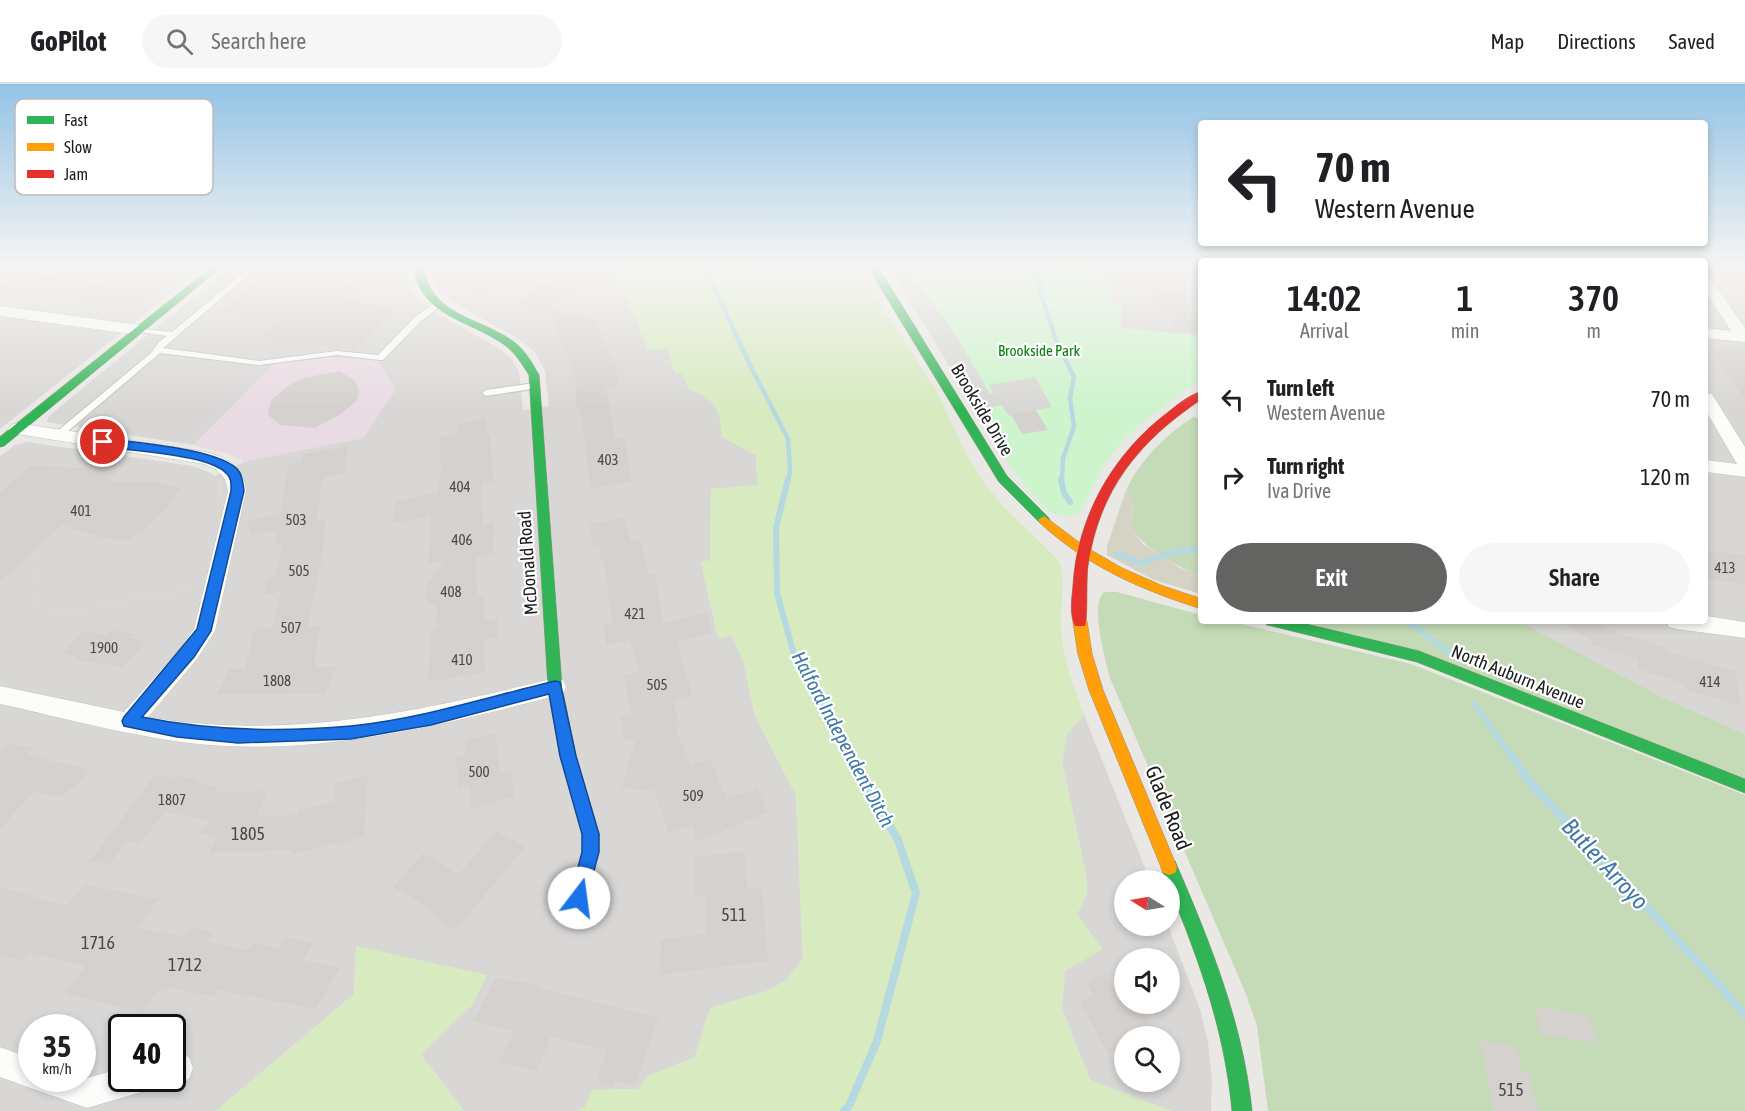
<!DOCTYPE html>
<style>
body{margin:0;font-family:"Asap Condensed",sans-serif;background:#f6f6f6;color:#202124;height:100vh;display:flex;flex-direction:column;font-size:22px;white-space:nowrap}
*{box-sizing:border-box;margin:0}
p{font-size:20px;color:#757577}
.icon{flex:none;width:33px;height:33px;fill:none;stroke:currentColor;stroke-width:2;stroke-linecap:round;stroke-linejoin:round}
.map{position:relative;flex:1;overflow:hidden}
.sheet{position:absolute;left:1198px;top:174px;width:510px;height:366px;display:flex;flex-direction:column;background:#fff;border-radius:6px;box-shadow:0 3px 9px #0003}
.sheet>*{flex:none}
.top-card{position:absolute;left:1198px;top:36px;width:510px;height:126px;border-radius:6px;box-shadow:0 3px 9px #0003;background:#fff;color:#202124;overflow:hidden}
.needle{width:39px;rotate:281deg}
.buttons{position:absolute;left:1114px;top:786px;display:grid;gap:12px}
.buttons a{display:grid;place-items:center;width:66px;height:66px;border-radius:50%;background:#fff;box-shadow:0 3px 9px #0003;font-size:30px}
.speed{position:absolute;left:18px;top:930px;display:flex;gap:12px;font-size:30px;font-weight:700;text-align:center}
.speed>*{display:grid;place-content:center;width:78px;height:78px;border-radius:50%;background:#fff;box-shadow:0 3px 9px #0003;line-height:1}
.speed small{font-size:15px;font-weight:400}
.speed .limit{border:3px solid #111;border-radius:9px;background:#fff;color:#111}
.pin{position:absolute;display:grid;place-items:center;width:51px;height:51px;color:#fff;margin:-26px;border:3px solid #fff;border-radius:50%;box-shadow:0 2px 6px #0007}
.me{position:absolute;width:66px;margin:-33px;rotate:15deg;stroke-linejoin:round;filter:drop-shadow(0 0 4px #0008)}
.turn{display:flex;align-items:center;gap:21px;height:126px;padding:0 18px;font-size:27px}
.turn .icon{width:78px;height:78px;stroke-width:2.5}
.turn b{display:block;font-size:42px;line-height:51px}
.eta{display:flex;justify-content:space-evenly;align-items:center;height:102px;text-align:center}
.eta b{font-size:36px;font-weight:600;line-height:42px}
.action{display:flex;gap:12px;margin-top:auto;padding:12px 18px}
.action a{flex:1;height:69px;border-radius:36px;background:#636361;color:#fff;font-size:24px;font-weight:600;line-height:69px;text-align:center}
.action a+a{background:#f6f6f6;color:#202124}
ul{padding:0;list-style:none}
li{display:flex;align-items:center;gap:18px;height:78px;padding:0 18px}
li div{flex:1}
li b{display:block;font-size:22px}
li em{font-style:normal}
header{display:flex;align-items:center;gap:36px;box-sizing:border-box;height:84px;padding:0 30px;background:#fff;border-bottom:2px solid #e0e0e0}
header strong{font-size:28px}
nav{display:flex;gap:33px;margin-inline-start:auto;font-size:21px}
.search{width:420px;height:54px;background:#f6f6f6;display:flex;align-items:center;gap:15px;box-sizing:border-box;padding:0 21px;border-radius:33px;color:#757577;font-size:22px}
.map>svg:first-child{display:block}
.residential{fill:#d9d7d5;fill-rule:evenodd}
.industrial{fill:#e9dbe4}
.religious{fill:#d8d7d5}
.construction{fill:#d5d3c5}
.grass{fill:#d8eac0}
.forest{fill:#c5dbb7}
.park{fill:#cef4cd}
.parking{fill:#d8d7d6}
.lines{fill:none;stroke-linecap:round;stroke-linejoin:round}
.stream-far2{stroke:#b4d9e0;stroke-width:4.5}
.stream-far1{stroke:#b4d9e0;stroke-width:6}
.stream{stroke:#b4d9e0;stroke-width:8}
.building{fill:#d5d1ce}
.lane-casing{stroke:#c2c2c0;stroke-width:2}
.street-casing{stroke:#c2c2c0;stroke-width:1}
.fast-casing{stroke:#93947c;stroke-width:1}
.slow-casing{stroke:#93947c;stroke-width:1}
.jam-casing{stroke:#93947c;stroke-width:1}
.lane{fill:#fcfcfb;fill-rule:evenodd}
.street{fill:#fcfcfb;fill-rule:evenodd}
.fast{fill:#30b455;fill-rule:evenodd}
.slow{fill:#ff9f0a;fill-rule:evenodd}
.jam{fill:#e5322d;fill-rule:evenodd}
.route{fill:#1a73e8;stroke:#114b97;stroke-width:1.5}
.labels{text-anchor:middle;stroke-width:4.5;stroke-linejoin:round;paint-order:stroke}
.far-park-label{font-size:15px;fill:#047f0a;stroke:#fff}
.number-label{font-size:15px;fill:#4a4848}
.street-label{font-size:18px;fill:#1b1b1b;stroke:#fff}
.near-number-label{font-size:18px;fill:#4a4848}
.water-label{font-size:20px;font-style:italic;fill:#4079a8;stroke:#fff}
.near-street-label{font-size:21px;fill:#1b1b1b;stroke:#fff}
.near-water-label{font-size:24px;font-style:italic;fill:#4079a8;stroke:#fff}
.key{fill:#fff;stroke:#bbb;stroke-width:1.5}
.key-label{font-size:16px;fill:#1b1b1b}
</style>
<header>
<strong>GoPilot</strong>
<div class="search"><svg class="icon" aria-label="search" viewBox="0 0 24 24"><circle cx="10" cy="10" r="6"/><path d="M15 15l6 6"/></svg>Search here</div>
<nav><a>Map</a><a>Directions</a><a>Saved</a></nav>
</header>
<div class="map">
<svg width="1745" height="1027" viewBox="0 0 1745 1027">
<rect width="100%" height="100%" fill="#eae8e4"/>
<g class="residential">
<path d="M0,181H206L0,345Z"/>
<path d="M430,181H614L634,233L667,265L672,274L673,285L682,289L689,305L703,311L713,319L721,333L722,353L756,371L758,401L711,405L710,477L701,478L718,554L731,551L743,576L755,632L796,711L803,875L786,896L770,906L710,924L695,973L646,993L639,1005L592,1006L585,1023L577,1027H464L421,971L473,920L356,862L354,910L216,1027H0V463L39,470L44,476V482L39,484L37,527L93,526L117,518L173,510L188,501L199,499L221,410L220,400L215,392L246,377L397,347L549,322L545,287L535,268L514,252L458,221L439,208L431,194ZM32,944H82V994H32ZM122,944H172V994H122Z"/>
<path d="M1102,181H1201V252L1121,244L1101,197Z"/>
<path d="M1706,181H1745V650L1660,612L1516,537H1706Z"/>
<path d="M1084,631L1150,796H1125V842H1168L1200,925L1208,958L1212,996L1211,1027H1171L1090,996L1062,924L1065,887L1077,830L1087,809L1086,790L1062,678L1067,650ZM1125,874H1170V920H1125ZM1125,952H1170V998H1125Z"/>
</g>
<path class="industrial" d="M322,272L377,277L396,305L363,354L243,378L229,370L193,361L274,280Z"/>
<g class="religious">
<path d="M233,181H407L406,193L413,211L438,230L497,263L511,274L519,288L523,327L363,354L396,305L377,277L322,272L274,280L193,361L47,338L49,332Z"/>
<path d="M27,358L192,382L211,389L218,395L221,410L200,499L188,501L173,510L117,518L93,526L37,527L39,484L44,482V476L39,477V470L0,463V372L15,361Z"/>
</g>
<path class="construction" d="M1126,406L1134,418L1131,445L1143,460L1180,484L1201,492V510L1154,496L1107,471V462Z"/>
<g class="grass">
<path d="M614,181H855L936,306L966,370L984,399L1004,423L1058,476C1068,496 1059,524 1061,545C1063,575 1074,603 1084,631L1067,650L1062,678L1086,790L1087,809L1077,830L1103,865L1065,887L1062,924L1090,996L1171,1027H577L585,1023L592,1006L638,1005L646,993L695,973L710,924L770,906L786,896L803,875L796,711L755,632L743,576L731,551L718,555L701,478L710,476L711,405L757,401L756,371L722,353C720,325 716,316 689,305L682,289H676C671,282 671,273 667,265L648,266Z"/>
<path d="M356,862L487,891L473,920L421,971L464,1027H216L354,910Z"/>
</g>
<g class="forest">
<path d="M1193,333L1201,335V492C1174,482 1150,467 1131,445L1134,418L1126,406C1142,374 1164,353 1193,333Z"/>
<path d="M1104,508H1117L1201,531L1202,537H1228L1411,580L1745,711V1027H1268L1257,942L1246,910L1110,594C1106,578 1089,519 1104,508Z"/>
<path d="M1303,537H1518L1660,612L1745,650V694Z"/>
</g>
<path class="park" d="M888,181H1102L1101,196L1111,198L1110,218L1122,219L1121,244L1201,252V295C1170,319 1135,339 1111,371C1103,381 1082,427 1077,430C1068,434 1055,432 1047,425C1015,396 993,355 971,318C943,272 915,226 888,181Z"/>
<path class="parking" d="M888,181H905L955,250L990,310L993,309L989,301L1035,293L1052,323L1008,331L1002,321L976,326Z"/>
<g class="lines">
<g class="stream-far2">
<path d="M704,181L749,279L788,355L790,387L788,397"/>
<path d="M1038,181L1041,210L1057,259L1074,293L1070,314L1074,343L1063,374L1062,397"/>
</g>
<g class="stream-far1">
<path d="M788,395L776,444L777,509L793,567L849,673"/>
<path d="M1061,395L1064,409L1070,418"/>
<path d="M1118,470L1140,479L1176,468L1202,465"/>
<path d="M1408,537L1448,568"/>
<path d="M1474,620L1512,673"/>
</g>
<g class="stream">
<path d="M1511,671L1533,702L1726,908L1745,932"/>
<path d="M844,1027L849,1022L877,957L916,809L898,756L849,671"/>
</g>
</g>
<g class="building">
<path d="M105,181H178L158,197L163,198L135,220L45,208L40,211L0,206V202L19,189L104,199Z"/>
<path d="M295,181H351L342,201L357,202L342,217L396,223L355,266L260,254L280,235L219,228L264,190H285Z"/>
<path d="M476,181H495L510,197L479,207L473,201L471,202L458,186Z"/>
<path d="M1179,190L1202,192V249L1174,246V227L1159,232V208L1166,209V206L1180,207Z"/>
<path d="M542,200L570,206L547,226L520,220Z"/>
<path d="M549,225L596,236L605,262H607L615,278L618,302L606,303L615,354L624,353L632,397L591,405L580,323L576,324L575,302H578Z"/>
<path d="M1709,264L1745,267V315Z"/>
<path d="M340,287L355,297L359,306L357,316L341,330L315,344L281,341L268,331L271,316L288,302L303,294Z"/>
<path d="M1036,326L1048,346L1022,350L1011,330Z"/>
<path d="M486,335L487,352L490,351L493,397L482,399L483,442L494,439L493,469L476,473L477,514L484,513V537L497,534L498,553L484,556L485,588L428,598L431,547L436,546L437,524L429,519L425,512L426,504L444,477L429,480L430,432L393,439L395,417L438,409L439,394L441,393L440,353L458,350V340Z"/>
<path d="M348,362L344,390L323,393L316,437L326,435L321,479L308,543L320,541L314,583H336L325,609L216,611L230,585H245L254,546L273,543L280,508L265,511L268,494L275,493L282,459L275,460L277,446L250,451L247,437L280,430L287,387L290,380L302,378L303,370Z"/>
<path d="M32,381L118,387L107,397L160,398L181,405L173,414H176L143,447H139L130,456L103,454L61,441L0,498V408Z"/>
<path d="M625,433L630,458L641,456L648,491L655,490L663,539L707,528L712,549L677,558L692,611L673,616L680,642L675,643L691,681L710,674L727,715L757,704L768,728L694,759V740L669,750L654,707L622,704L636,654L625,657L620,633L632,630L623,592L639,587L630,556L606,561L604,540L612,539L604,477L601,478L599,461L593,462L590,440Z"/>
<path d="M1706,466L1745,471V500L1709,495L1706,489Z"/>
<path d="M1560,537H1594L1608,546L1665,563V567L1735,587L1741,622L1684,605L1685,600L1638,585L1637,574L1591,561L1592,557Z"/>
<path d="M111,546L134,550L130,554L147,557L123,583L76,576L78,573L61,570L84,547L106,551Z"/>
<path d="M495,649L500,690L511,687L514,713L470,725L469,701L458,704L456,673L466,670L465,656Z"/>
<path d="M8,659L34,664L28,671L90,686L74,705L69,704L62,713L33,708L0,745V668Z"/>
<path d="M155,691L172,694L175,691L199,695L196,699L218,703L214,708L268,707L257,732L298,731V726L333,717L335,699L368,691L364,753L291,771L292,766L209,769L217,752L201,749L209,737L164,728L140,760L126,757L109,781L90,777Z"/>
<path d="M496,747L525,763L456,846L438,836L440,834L428,826L430,824L393,803L423,769L459,790Z"/>
<path d="M745,767L747,805L762,804L768,877L660,891L661,855L705,850V811L694,812V773Z"/>
<path d="M84,800L158,815L139,843L144,845L184,853L191,843L213,848L206,858L248,866L253,859L279,864L285,853L313,859L303,876L340,883L316,925L218,906L214,913L169,903L166,908L158,906L143,928L65,910L85,882L28,869L21,877L0,870V803L67,822Z"/>
<path d="M1104,890L1112,903L1125,897V920H1139L1155,948L1145,952H1125V962L1108,970L1080,918L1093,912L1086,898Z"/>
<path d="M495,894L538,901L537,904L658,934L635,1001L615,996L613,1001L596,997L607,966L551,952L537,987L499,978L514,947L474,937Z"/>
<path d="M1535,922L1588,931L1597,959L1541,950Z"/>
<path d="M1480,956L1516,963L1522,987L1529,989L1538,1027H1494Z"/>
</g>
<g class="lines">
<defs>
<g id="lane">
<path d="M252,181H260L163,264L259,277L337,267L378,271L415,233L435,219L442,221L421,237L383,276H380L337,271L259,281L160,269L61,353H55V349L151,269L159,258L167,252L139,248L135,246L136,244L172,248Z"/>
<path d="M535,299L539,302L538,304L486,312L482,309L486,306Z"/>
</g>
<g id="street">
<path d="M1706,194L1711,195L1745,244V258L1706,254V244L1731,247L1706,208Z"/>
<path d="M0,222L139,241L147,246L139,251L0,232Z"/>
<path d="M1706,309L1712,310L1745,363V393L1706,388V376L1737,380L1706,327Z"/>
<path d="M17,339L206,368C228,374 244,383 246,407L215,547L197,575L148,633C287,657 421,627 555,594L563,596L566,603L563,610L555,612C442,641 328,670 210,661C139,655 69,635 0,620V602L124,628L181,563L194,545L228,407C226,391 218,385 204,380L11,349L8,345L11,341Z"/>
<path d="M1706,532L1745,538V554L1677,545L1669,543L1666,537H1706Z"/>
<path d="M0,963L32,975V994H82V992L87,994L122,984V994H156L152,1005L87,1024L0,993Z"/>
<path d="M178,969L189,973L193,984L189,995L172,1001L160,994H172V971Z"/>
</g>
<g id="fast">
<path d="M214,181H224L4,362L0,363V353Z"/>
<path d="M413,181H423C430,233 479,232 514,258C526,267 532,279 539,291L562,603L576,672L583,695L581,700L575,702L569,700L560,672L548,603L529,291C522,280 516,270 506,262C470,235 420,234 413,181Z"/>
<path d="M867,181H877L1007,392L1048,433L1050,436L1048,439H1040L999,398Z"/>
<path d="M1265,537H1294L1419,567L1745,695V709L1417,578L1272,542L1267,541Z"/>
<path d="M1169,775L1175,777C1210,858 1243,939 1252,1027H1232C1225,949 1200,878 1170,806V796H1166L1161,783L1163,777Z"/>
</g>
<g id="slow">
<path d="M1044,432L1084,462L1122,484L1163,502L1202,515V525C1141,506 1087,482 1040,439L1038,436Z"/>
<path d="M1080,533L1085,534L1087,538L1092,570L1103,606L1177,783L1175,789L1169,791L1163,789L1161,783L1089,606L1078,570L1073,538L1075,534Z"/>
<path d="M575,688L581,690L583,695L599,750L598,769L584,828L581,834L575,836L569,834L566,828L582,769L583,750L567,695L569,690Z"/>
</g>
<path id="jam" d="M1202,307V315C1139,357 1099,406 1088,482C1086,495 1088,535 1085,542H1075C1069,530 1072,513 1073,501C1077,433 1113,370 1167,329C1177,321 1189,311 1202,307Z"/>
</defs>
<use href="#lane" class="lane-casing"/>
<use href="#street" class="street-casing"/>
<use href="#fast" class="fast-casing"/>
<use href="#slow" class="slow-casing"/>
<use href="#jam" class="jam-casing"/>
<use href="#lane" class="lane"/>
<use href="#street" class="street"/>
<use href="#fast" class="fast"/>
<use href="#slow" class="slow"/>
<use href="#jam" class="jam"/>
</g>
<linearGradient id="sky" x2="0" y2="1"><stop stop-color="#93c3e5"/><stop offset="0.56" stop-color="#f6f5f3"/><stop offset="1" stop-color="#f6f5f3" stop-opacity="0"/></linearGradient>
<rect width="1745" height="325" fill="url(#sky)"/>
<path class="route" d="M103,354C133,359 218,364 238,386C243,392 243,400 244,407L211,547L194,573L142,633C211,647 281,648 351,642C420,635 488,613 555,597L560,598L576,672L599,750V768L585,820L579,823L573,820L570,814L582,768V750L560,672L549,610L431,641L351,655L238,659L177,653L124,642L122,637L124,633L197,545L231,407C231,401 232,395 227,390C209,369 128,368 99,361V355Z"/>
<g class="labels">
<g class="far-park-label">
<text x="1039" y="272">Brookside Park</text>
</g>
<g class="number-label">
<text x="608" y="381">403</text>
<text x="460" y="408">404</text>
<text x="81" y="432">401</text>
<text x="296" y="441">503</text>
<text x="462" y="461">406</text>
<text x="1725" y="489">413</text>
<text x="299" y="492">505</text>
<text x="451" y="513">408</text>
<text x="635" y="535">421</text>
<text x="291" y="549">507</text>
<text x="104" y="569">1900</text>
<text x="462" y="581">410</text>
<text x="277" y="602">1808</text>
<text x="1710" y="603">414</text>
<text x="657" y="606">505</text>
<text x="479" y="693">500</text>
<text x="693" y="717">509</text>
<text x="172" y="721">1807</text>
</g>
<g class="street-label">
<text transform="translate(982 326) rotate(59)" y="6">Brookside Drive</text>
<text transform="translate(528 479) rotate(-94)" y="6">McDonald Road</text>
<text transform="translate(1518 593) rotate(22)" y="6">North Auburn Avenue</text>
</g>
<g class="near-number-label">
<text x="248" y="756">1805</text>
<text x="734" y="837">511</text>
<text x="98" y="865">1716</text>
<text x="185" y="887">1712</text>
<text x="1511" y="1012">515</text>
</g>
<g class="water-label">
<text transform="translate(843 655) rotate(62)" y="7">Halford Independent Ditch</text>
</g>
<g class="near-street-label">
<text transform="translate(1168 724) rotate(68)" y="7">Glade Road</text>
</g>
<g class="near-water-label">
<text transform="translate(1605 780) rotate(47)" y="8">Butler Arroyo</text>
</g>
</g>
<rect x="15" y="15" width="198" height="96" rx="9" class="key"/>
<rect x="27" y="32" width="27" height="8" fill="#30b455"/>
<rect x="27" y="59" width="27" height="8" fill="#ff9f0a"/>
<rect x="27" y="86" width="27" height="8" fill="#e5322d"/>
<g class="key-label">
<text x="64" y="42">Fast</text>
<text x="64" y="69">Slow</text>
<text x="64" y="96">Jam</text>
</g>
</svg>
<div class="buttons">
<a><svg class="needle" viewBox="-14 -14 28 28"><path d="M0-13l5 13h-10z" fill="#e53935"/><path d="M0 13l5-13h-10z" fill="#757577"/></svg></a>
<a><svg class="icon" aria-label="sound" viewBox="0 0 24 24"><path d="M4 9h4l5-4v14l-5-4H4zM17 9q2 3 0 6"/></svg></a>
<a><svg class="icon" aria-label="search" viewBox="0 0 24 24"><circle cx="10" cy="10" r="6"/><path d="M15 15l6 6"/></svg></a>
</div>
<div class="speed"><div>35<small>km/h</small></div><div class="limit">40</div></div>
<div class="pin" style="left:103px;top:358px;background:#d93025"><svg class="icon" aria-label="arrive" viewBox="0 0 24 24"><path d="M6 21V4h12l-3 4 3 4H6"/></svg></div>
<svg class="me" style="left:579px;top:814px" viewBox="-20 -20 40 40"><circle r="19" fill="#fff"/><path d="M0-13L10 11 0 6-10 11z" fill="#1a73e8"/></svg>
<div class="top-card">
<div class="turn"><svg class="icon" aria-label="left" viewBox="0 0 24 24"><path d="M17 20v-9H6M10 6l-5 5 5 5"/></svg><div><b>70 m</b>Western Avenue</div></div>
</div>
<section class="sheet">
<div class="eta">
<div><b>14:02</b><p>Arrival</p></div>
<div><b>1</b><p>min</p></div>
<div><b>370</b><p>m</p></div>
</div>
<ul>
<li><svg class="icon" aria-label="left" viewBox="0 0 24 24"><path d="M17 20v-9H6M10 6l-5 5 5 5"/></svg><div><b>Turn left</b><p>Western Avenue</p></div><em>70 m</em></li>
<li><svg class="icon" aria-label="right" viewBox="0 0 24 24"><path d="M7 20v-9h11M14 6l5 5-5 5"/></svg><div><b>Turn right</b><p>Iva Drive</p></div><em>120 m</em></li>
</ul>
<div class="action"><a>Exit</a><a>Share</a></div>
</section>
</div>
